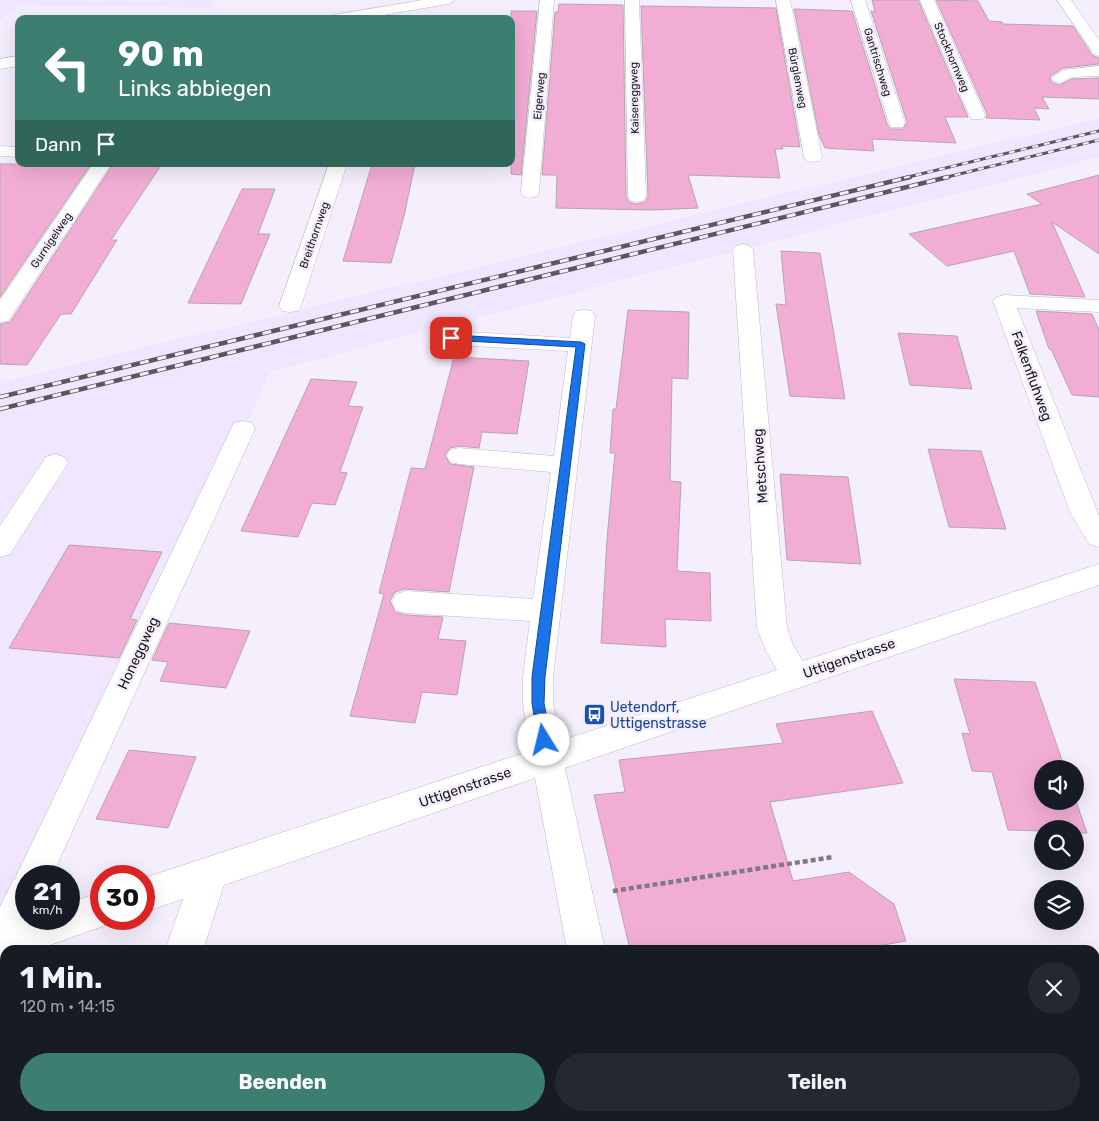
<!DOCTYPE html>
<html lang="de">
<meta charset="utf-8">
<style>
body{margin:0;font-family:Rubik,sans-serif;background:#242831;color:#f1f3f6;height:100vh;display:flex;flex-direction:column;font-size:19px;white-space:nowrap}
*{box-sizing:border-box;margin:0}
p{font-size:16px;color:#9ea1a6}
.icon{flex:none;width:28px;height:28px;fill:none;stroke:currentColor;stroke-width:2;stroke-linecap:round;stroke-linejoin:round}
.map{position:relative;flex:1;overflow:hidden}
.drawer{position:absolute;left:0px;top:945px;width:1100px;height:176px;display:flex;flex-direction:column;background:#171b24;border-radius:15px 15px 0 0;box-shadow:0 5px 20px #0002}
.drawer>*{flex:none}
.hud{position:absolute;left:15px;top:15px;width:500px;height:152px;border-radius:10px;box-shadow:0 5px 20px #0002;background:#3c7f71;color:#fff;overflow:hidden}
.controls{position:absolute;left:1034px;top:760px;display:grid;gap:10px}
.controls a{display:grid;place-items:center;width:50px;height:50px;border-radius:50%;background:#171b24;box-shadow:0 5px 20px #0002;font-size:25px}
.speed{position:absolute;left:15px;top:865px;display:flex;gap:10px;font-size:25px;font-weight:700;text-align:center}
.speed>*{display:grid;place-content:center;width:65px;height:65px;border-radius:50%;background:#171b24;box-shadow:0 5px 20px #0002;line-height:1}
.speed small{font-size:12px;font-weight:400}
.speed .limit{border:8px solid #d22;background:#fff;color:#111}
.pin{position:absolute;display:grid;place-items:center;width:42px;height:42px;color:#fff;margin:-21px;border-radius:10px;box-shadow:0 2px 8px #0006}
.me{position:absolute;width:55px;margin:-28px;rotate:351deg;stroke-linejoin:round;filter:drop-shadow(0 0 4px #0008)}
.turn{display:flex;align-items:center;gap:18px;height:105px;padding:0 20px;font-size:22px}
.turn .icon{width:65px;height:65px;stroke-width:2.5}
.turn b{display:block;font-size:35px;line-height:42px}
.then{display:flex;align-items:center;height:48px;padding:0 20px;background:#0003;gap:10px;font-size:19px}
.round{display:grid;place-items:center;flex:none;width:52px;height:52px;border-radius:26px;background:#242831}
.summary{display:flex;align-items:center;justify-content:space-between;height:85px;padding:0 20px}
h1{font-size:30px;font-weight:700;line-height:38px}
.primary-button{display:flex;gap:10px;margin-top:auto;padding:10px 20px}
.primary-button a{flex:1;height:58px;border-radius:30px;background:#3c7f71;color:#fff;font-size:20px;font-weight:700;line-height:58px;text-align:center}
.primary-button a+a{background:#242831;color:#f1f3f6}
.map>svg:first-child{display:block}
.built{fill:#f0e6ff}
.building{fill:#f2add5;stroke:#b7a5ae}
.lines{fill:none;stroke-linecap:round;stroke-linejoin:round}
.minor-casing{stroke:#c0b9ca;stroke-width:1}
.path{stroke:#7e7a84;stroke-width:4.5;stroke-dasharray:5 3;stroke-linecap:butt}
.minor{fill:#fff;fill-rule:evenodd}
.rail-far1-casing{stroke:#5a575f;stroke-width:3}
.rail-casing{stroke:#5a575f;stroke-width:4.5}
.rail-far1{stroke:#f5effd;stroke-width:2;stroke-dasharray:6;stroke-linecap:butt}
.rail{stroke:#f5effd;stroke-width:3;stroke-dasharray:9;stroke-linecap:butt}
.route{fill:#1a73e8;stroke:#114b97}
.labels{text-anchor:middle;stroke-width:5;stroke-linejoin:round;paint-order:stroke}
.far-street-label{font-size:11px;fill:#1a171d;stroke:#f5effd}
.street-label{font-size:14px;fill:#1a171d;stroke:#f5effd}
.transit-label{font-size:14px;fill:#164399;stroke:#f5effd;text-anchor:start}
</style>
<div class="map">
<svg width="1099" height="1121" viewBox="0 0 1099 1121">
<rect width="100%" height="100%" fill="#f5effd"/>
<g class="built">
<path d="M0,0H215L211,7L20,5L0,20Z"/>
<path d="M1099,118V157L271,371L34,876H26V892L2,943L0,944V382Z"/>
</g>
<g class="building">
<path d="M872,0H918L968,117H945L956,143L872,139L874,151L825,148L819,135L794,9L852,11L887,124L891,129H903L907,122L871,11L875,12Z"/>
<path d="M936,0L978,1L989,21L1002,22L1003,24L1073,26L1092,55L1099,58V64L1063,68L1051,76L1050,79L1053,83L1059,85L1072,79L1099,78V99L1042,97L1049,109L1034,108L1040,120L986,118L987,114Z"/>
<path d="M559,4L623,5L626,196L629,202L636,204L645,202L648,196L641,6L776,8L800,147L782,146L783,149H775L780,178L688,175L698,208L652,210L556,208L557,175H542L555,12H558Z"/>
<path d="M511,11H537L521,175L511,174Z"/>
<path d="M0,164H91L0,297Z"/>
<path d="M113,164H162L111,240H117L71,314H61L27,365L0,364V324L10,322Z"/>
<path d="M372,164H415L404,216L391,263L343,261Z"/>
<path d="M1099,175V254L1052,222L1085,297L1030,294L1014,251L947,266L909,234L1042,204L1027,194Z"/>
<path d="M242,189H275L258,234H270L241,304L188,303Z"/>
<path d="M781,251L820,253L845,399L790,396L776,304L786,305Z"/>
<path d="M628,310L689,312L688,379L672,378L670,481L681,482L677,571L710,573L711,621L665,619L666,647L601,643L607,539L615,453H610L613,409H616Z"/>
<path d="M1036,311L1092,314L1099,330V397L1072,395L1051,349H1049Z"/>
<path d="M898,333L957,336L972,389L910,385Z"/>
<path d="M454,357L529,361L517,434L482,432L479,448L459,446L450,448L445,455L450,464L474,467L449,592L405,589L395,592L390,601L395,612L406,615L443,617L438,639L466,641L457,695L422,692L415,723L350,716L384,594L379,593L411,468L425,469Z"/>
<path d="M311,379L357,382L348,406L363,407L340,472L347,473L335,505L312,503L298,537L241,531Z"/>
<path d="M928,449L981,451L1006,529L949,527Z"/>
<path d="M780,474L848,477L861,564L787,560Z"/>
<path d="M69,545L162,552L130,619L137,620L119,658L9,648Z"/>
<path d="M169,623L250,631L226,688L160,681L168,662L152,660Z"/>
<path d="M954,679L1035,682L1065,769H1042V801H1075V798L1087,833H1075V829H1042V831L1008,830L992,772L972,771L962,733L970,734Z"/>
<path d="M872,711L903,783L770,802L793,881L849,872L894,904L906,941L855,950H630L594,795L625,792L619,760L783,743L776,724Z"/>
<path d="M129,750L196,757L168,828L96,819Z"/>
</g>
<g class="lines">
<defs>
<g id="minor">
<path d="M423,0H455L448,4L360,19H326L333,15Z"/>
<path d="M540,0H554L539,192L537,196L530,198L523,196L521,192Z"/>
<path d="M625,0H639L646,196L644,200L637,202L630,200L628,196Z"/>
<path d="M776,0H790L822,157L819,161L813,162L807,161L804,157Z"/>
<path d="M851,0H865L905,123L903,127H891L889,123Z"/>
<path d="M920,0H934L985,115L983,119H971L969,115Z"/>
<path d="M1057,0H1071L1099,40V56L1094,54Z"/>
<path d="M19,56V66L0,69V59Z"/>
<path d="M1099,66V76L1072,77L1060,83L1054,81L1052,78L1063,70Z"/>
<path d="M0,146L19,147V157L0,156Z"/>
<path d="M93,164H111L8,321L0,322V300Z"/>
<path d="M329,164H347L301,306L298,311L290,312L282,311L279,306Z"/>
<path d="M743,244L750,246L753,250L787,628L793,645L803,661L1099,564V585L565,768L605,950H567L535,778L224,885L203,950H165L183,899L144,912V878L530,751L523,703V677L530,621L406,613L396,610L392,602L396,594L406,591L533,599L551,472L459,464L450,462L447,456L450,450L459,448L554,456L568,351L451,345L443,343L440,338L443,333L451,331L570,338L573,316L576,311L584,310L592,311L595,316L553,677V703L560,741L777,670L765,649L757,628L733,250L736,246Z"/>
<path d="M1004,295L1099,300V312L1017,308L1099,516V547L1089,544L1070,512L993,301L997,297Z"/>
<path d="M243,421L252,423L255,429L52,876H26V919H69V903L101,892V919H115L114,922L36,950H5V961L0,962V907L13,880L17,878L16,876L22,864L231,429L234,423Z"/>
<path d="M55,454L64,457L68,463L10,554L0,557V526L46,457Z"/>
<path d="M104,1116H145V1121H103Z"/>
</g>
</defs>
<use href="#minor" class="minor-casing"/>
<path class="path" d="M613,891L833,857"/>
<use href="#minor" class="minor"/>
<defs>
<g id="rail-far1">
<path d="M904,178L1099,131"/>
<path d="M943,178L1099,140"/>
</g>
<g id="rail">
<path d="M0,397L910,177"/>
<path d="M0,409L948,177"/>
</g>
</defs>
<use href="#rail-far1" class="rail-far1-casing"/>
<use href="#rail" class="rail-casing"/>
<use href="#rail-far1" class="rail-far1"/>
<use href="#rail" class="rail"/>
</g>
<path class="route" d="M451,335L581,342L585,344L545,677L544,703L551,740L549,744L544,746L540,744L538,740L532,703V677L576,347L448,340V336Z"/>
<defs>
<symbol id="bus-square" viewBox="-11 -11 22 22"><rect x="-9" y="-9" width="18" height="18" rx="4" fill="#1a4fb4" stroke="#f5effd"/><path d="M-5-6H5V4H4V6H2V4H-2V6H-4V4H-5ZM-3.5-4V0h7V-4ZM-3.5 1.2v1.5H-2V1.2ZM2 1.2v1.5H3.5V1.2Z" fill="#fff"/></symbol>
</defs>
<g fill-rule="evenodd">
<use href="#bus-square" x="582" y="702" width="25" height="25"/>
</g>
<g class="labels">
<g class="far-street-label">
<text transform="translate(952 57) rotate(67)" y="4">Stockhornweg</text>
<text transform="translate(878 62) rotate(73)" y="4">Gantrischweg</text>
<text transform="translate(798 78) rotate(79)" y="4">Bürglenweg</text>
<text transform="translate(539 96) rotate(-85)" y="4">Eigerweg</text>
<text transform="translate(634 98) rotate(-91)" y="4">Kaisereggweg</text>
<text transform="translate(314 235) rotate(-71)" y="4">Breithornweg</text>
<text transform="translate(51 240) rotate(-56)" y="4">Gurnigelweg</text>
</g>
<g class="street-label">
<text transform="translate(1032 376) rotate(70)" y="5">Falkenfluhweg</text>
<text transform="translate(760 466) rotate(-94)" y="5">Metschweg</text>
<text transform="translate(138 653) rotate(-65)" y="5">Honeggweg</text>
<text transform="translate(849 658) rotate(-19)" y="5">Uttigenstrasse</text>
<text transform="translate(465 787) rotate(-19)" y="5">Uttigenstrasse</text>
</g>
<g class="transit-label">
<text x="610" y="712">Uetendorf,<tspan x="610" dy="16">Uttigenstrasse</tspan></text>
</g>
</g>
</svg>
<div class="controls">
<a><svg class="icon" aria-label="sound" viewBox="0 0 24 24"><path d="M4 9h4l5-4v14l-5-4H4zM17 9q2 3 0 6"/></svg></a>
<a><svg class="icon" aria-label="search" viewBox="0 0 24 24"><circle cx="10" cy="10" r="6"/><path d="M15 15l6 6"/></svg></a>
<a><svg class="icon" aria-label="layers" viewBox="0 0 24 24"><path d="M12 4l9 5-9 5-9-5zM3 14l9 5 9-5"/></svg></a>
</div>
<div class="speed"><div>21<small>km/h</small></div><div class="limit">30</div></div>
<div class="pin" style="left:451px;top:338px;background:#d93025"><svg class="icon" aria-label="arrive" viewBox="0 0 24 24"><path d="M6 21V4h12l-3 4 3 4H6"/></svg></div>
<svg class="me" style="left:544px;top:740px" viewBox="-20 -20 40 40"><circle r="19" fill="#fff"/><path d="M0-13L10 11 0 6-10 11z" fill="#1a73e8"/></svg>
<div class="hud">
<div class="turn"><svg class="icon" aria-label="left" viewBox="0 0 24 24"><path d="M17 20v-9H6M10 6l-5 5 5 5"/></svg><div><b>90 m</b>Links abbiegen</div></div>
<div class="then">Dann<svg class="icon" aria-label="arrive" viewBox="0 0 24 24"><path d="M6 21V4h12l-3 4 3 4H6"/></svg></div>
</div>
<section class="drawer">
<div class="summary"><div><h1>1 Min.</h1><p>120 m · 14:15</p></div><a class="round"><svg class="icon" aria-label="close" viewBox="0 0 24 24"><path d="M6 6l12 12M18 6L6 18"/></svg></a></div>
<div class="primary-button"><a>Beenden</a><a>Teilen</a></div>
</section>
</div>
